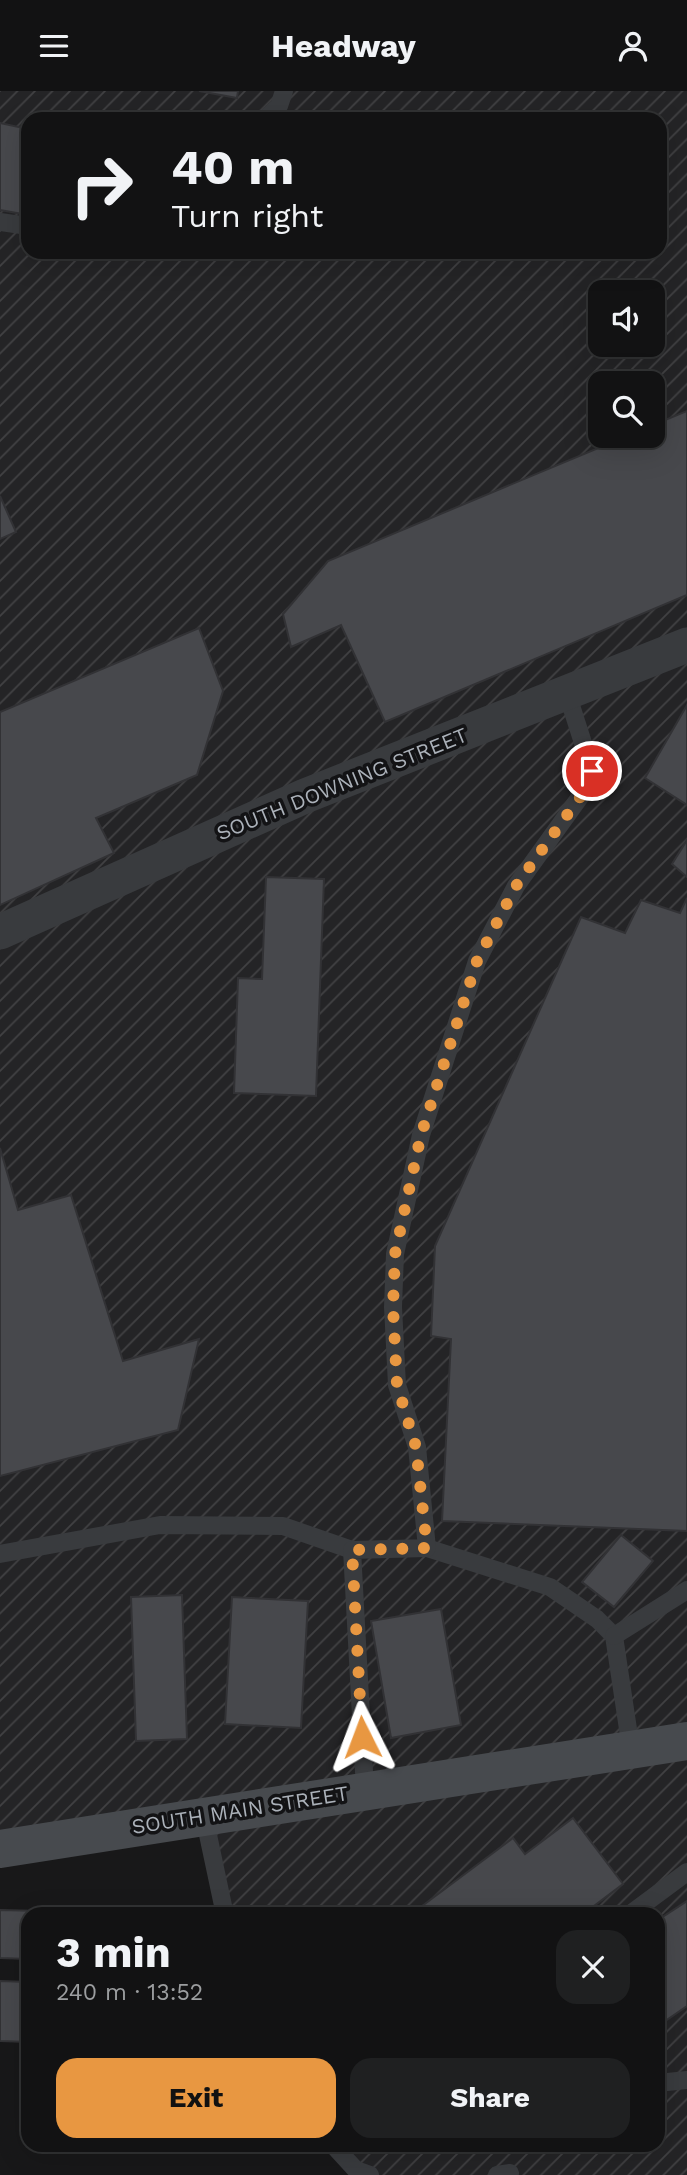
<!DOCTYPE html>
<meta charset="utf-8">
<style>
body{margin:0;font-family:"Work Sans",sans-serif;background:#1f2021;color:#f1f3f6;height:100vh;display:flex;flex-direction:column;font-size:26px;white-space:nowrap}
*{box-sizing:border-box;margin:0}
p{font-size:23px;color:#9c9ea0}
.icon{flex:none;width:38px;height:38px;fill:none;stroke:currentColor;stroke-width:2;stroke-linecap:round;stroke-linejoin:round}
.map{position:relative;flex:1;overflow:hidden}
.sheet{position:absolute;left:21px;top:1816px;width:644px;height:245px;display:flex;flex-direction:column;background:#121213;border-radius:21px;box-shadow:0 7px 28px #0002,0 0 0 2px #313233}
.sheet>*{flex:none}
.hud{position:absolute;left:21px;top:21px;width:646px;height:147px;border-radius:21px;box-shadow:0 7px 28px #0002,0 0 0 2px #313233;background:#121213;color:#f1f3f6;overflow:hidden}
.buttons{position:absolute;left:588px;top:189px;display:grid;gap:14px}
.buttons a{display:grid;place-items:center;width:77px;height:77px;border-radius:14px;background:#121213;box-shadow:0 7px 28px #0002,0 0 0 2px #313233;font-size:35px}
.pin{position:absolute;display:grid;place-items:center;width:60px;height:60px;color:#fff;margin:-30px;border:4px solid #fff;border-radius:50%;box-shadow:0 2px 7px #0007}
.me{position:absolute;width:77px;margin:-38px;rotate:357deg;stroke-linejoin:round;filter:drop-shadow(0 0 5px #0008)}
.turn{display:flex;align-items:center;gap:24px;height:147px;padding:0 35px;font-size:32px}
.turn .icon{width:91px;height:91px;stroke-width:2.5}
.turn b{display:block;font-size:49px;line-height:60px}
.round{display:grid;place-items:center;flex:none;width:74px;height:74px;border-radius:21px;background:#1f2021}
.overview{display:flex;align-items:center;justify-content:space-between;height:119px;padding:0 35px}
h1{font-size:42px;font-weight:700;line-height:52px}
.cta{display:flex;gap:14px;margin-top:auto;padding:14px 35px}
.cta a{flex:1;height:80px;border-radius:21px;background:#e89741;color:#111;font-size:28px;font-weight:700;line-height:80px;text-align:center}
.cta a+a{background:#1f2021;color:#f1f3f6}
header{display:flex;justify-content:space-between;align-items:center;height:91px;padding:0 35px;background:#121213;font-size:32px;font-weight:700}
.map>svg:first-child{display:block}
.industrial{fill:url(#industrial-furrows);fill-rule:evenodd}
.building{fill:#47484c;stroke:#323235;stroke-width:2}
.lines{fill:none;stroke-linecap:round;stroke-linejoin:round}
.service{stroke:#393b3e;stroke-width:18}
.minor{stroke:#393b3e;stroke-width:35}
.secondary{stroke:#474a4e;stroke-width:38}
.route{stroke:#e89741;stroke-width:12;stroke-dasharray:0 21.6}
.labels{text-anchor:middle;stroke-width:7;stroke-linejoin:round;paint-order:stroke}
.street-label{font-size:21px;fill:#abb1b9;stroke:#131315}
</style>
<header><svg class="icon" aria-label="menu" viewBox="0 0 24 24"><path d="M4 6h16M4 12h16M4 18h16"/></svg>Headway<svg class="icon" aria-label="person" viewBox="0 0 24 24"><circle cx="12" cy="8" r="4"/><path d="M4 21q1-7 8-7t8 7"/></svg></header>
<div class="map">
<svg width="687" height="2084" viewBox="0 0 687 2084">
<defs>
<pattern id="industrial-furrows" width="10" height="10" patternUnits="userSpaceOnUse" patternTransform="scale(1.75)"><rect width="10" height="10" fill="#242426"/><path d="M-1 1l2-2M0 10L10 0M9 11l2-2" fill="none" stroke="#414143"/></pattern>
</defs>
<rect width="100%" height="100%" fill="#181819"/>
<path class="industrial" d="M0,0H687V2084H370L333,2055L658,2054V1824L225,1823L203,1725L0,1758ZM28,28H660V161H28ZM600,201H653V254H600ZM600,292H653V345H600Z"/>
<g class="building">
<path d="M199,0H238L237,7Z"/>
<path d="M0,32L28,38V124L0,119Z"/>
<path d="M687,320V504L385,631L341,534L291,556L283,523L328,470L627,345H653V334Z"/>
<path d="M0,405L16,441L0,448Z"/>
<path d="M199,537L223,600L197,684L96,727L114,762L0,814V621Z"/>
<path d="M687,614V714L645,687Z"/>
<path d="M687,749V786L672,773Z"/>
<path d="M266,786L324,788L316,1005L234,1002L238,887L262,888Z"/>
<path d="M687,807V1440L442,1430L451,1248L431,1245L435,1155L581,826L625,842L641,809L680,822Z"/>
<path d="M0,1057L18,1119L71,1104L123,1270L199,1248L178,1339L0,1385Z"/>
<path d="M621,1444L653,1470L614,1516L582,1491Z"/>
<path d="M182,1504L187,1648L136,1650L131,1506Z"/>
<path d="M232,1506L308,1510L301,1637L225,1633Z"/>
<path d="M441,1518L461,1634L391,1647L371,1530Z"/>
<path d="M573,1727L623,1793L582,1824H410L513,1747L525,1763Z"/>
<path d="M687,1810V1915L658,1935V1829Z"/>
<path d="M0,1819L82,1821V1824H28V1868L0,1867Z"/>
<path d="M0,1890L28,1891V1951L0,1950Z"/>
</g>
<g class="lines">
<g class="service">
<path d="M265,28L279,15L284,0"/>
<path d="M0,131L28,135"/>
<path d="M427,1457L550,1496L597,1528L614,1545L631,1658"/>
<path d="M0,1463L160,1434L283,1435L352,1459"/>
<path d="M614,1545L687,1499"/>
<path d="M365,1699L352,1459L427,1457L417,1356L397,1294L393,1216L395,1163L421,1044L477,870L516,795L585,699L592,680L567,602"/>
<path d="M204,1725L225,1824"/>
<path d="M629,1824L687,1781"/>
<path d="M658,1992L687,1989"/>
<path d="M333,2054L356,2079L370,2084"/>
<path d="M497,2084L510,2082"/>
</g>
<path class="minor" d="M0,841L305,705L687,554"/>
<path class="secondary" d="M0,1758L687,1650"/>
</g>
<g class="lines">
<path class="route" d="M362,1646L352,1459L427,1457L416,1356L397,1294L393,1216L395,1163L421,1044L477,870L516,795L585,699L592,680"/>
</g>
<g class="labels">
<g class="street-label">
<text transform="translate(342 693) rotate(-22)" y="7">SOUTH DOWNING STREET</text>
<text transform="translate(240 1719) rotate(-9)" y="7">SOUTH MAIN STREET</text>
</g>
</g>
</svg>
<div class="buttons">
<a><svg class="icon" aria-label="sound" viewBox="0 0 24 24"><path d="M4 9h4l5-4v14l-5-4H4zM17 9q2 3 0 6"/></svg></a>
<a><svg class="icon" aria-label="search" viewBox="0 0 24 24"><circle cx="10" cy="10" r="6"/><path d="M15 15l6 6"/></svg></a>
</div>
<div class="pin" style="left:592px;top:680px;background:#d93025"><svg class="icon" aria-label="arrive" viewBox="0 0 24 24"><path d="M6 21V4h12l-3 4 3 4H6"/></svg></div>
<svg class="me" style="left:362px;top:1646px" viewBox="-20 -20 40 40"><path d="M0-17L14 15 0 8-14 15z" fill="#e89741" stroke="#fff" stroke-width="4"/></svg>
<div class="hud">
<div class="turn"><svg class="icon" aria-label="right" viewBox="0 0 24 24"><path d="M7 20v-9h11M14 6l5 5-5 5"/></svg><div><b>40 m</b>Turn right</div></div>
</div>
<section class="sheet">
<div class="overview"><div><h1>3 min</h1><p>240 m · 13:52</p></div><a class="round"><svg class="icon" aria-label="close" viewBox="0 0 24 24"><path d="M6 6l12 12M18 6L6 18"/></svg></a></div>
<div class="cta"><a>Exit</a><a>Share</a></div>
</section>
</div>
